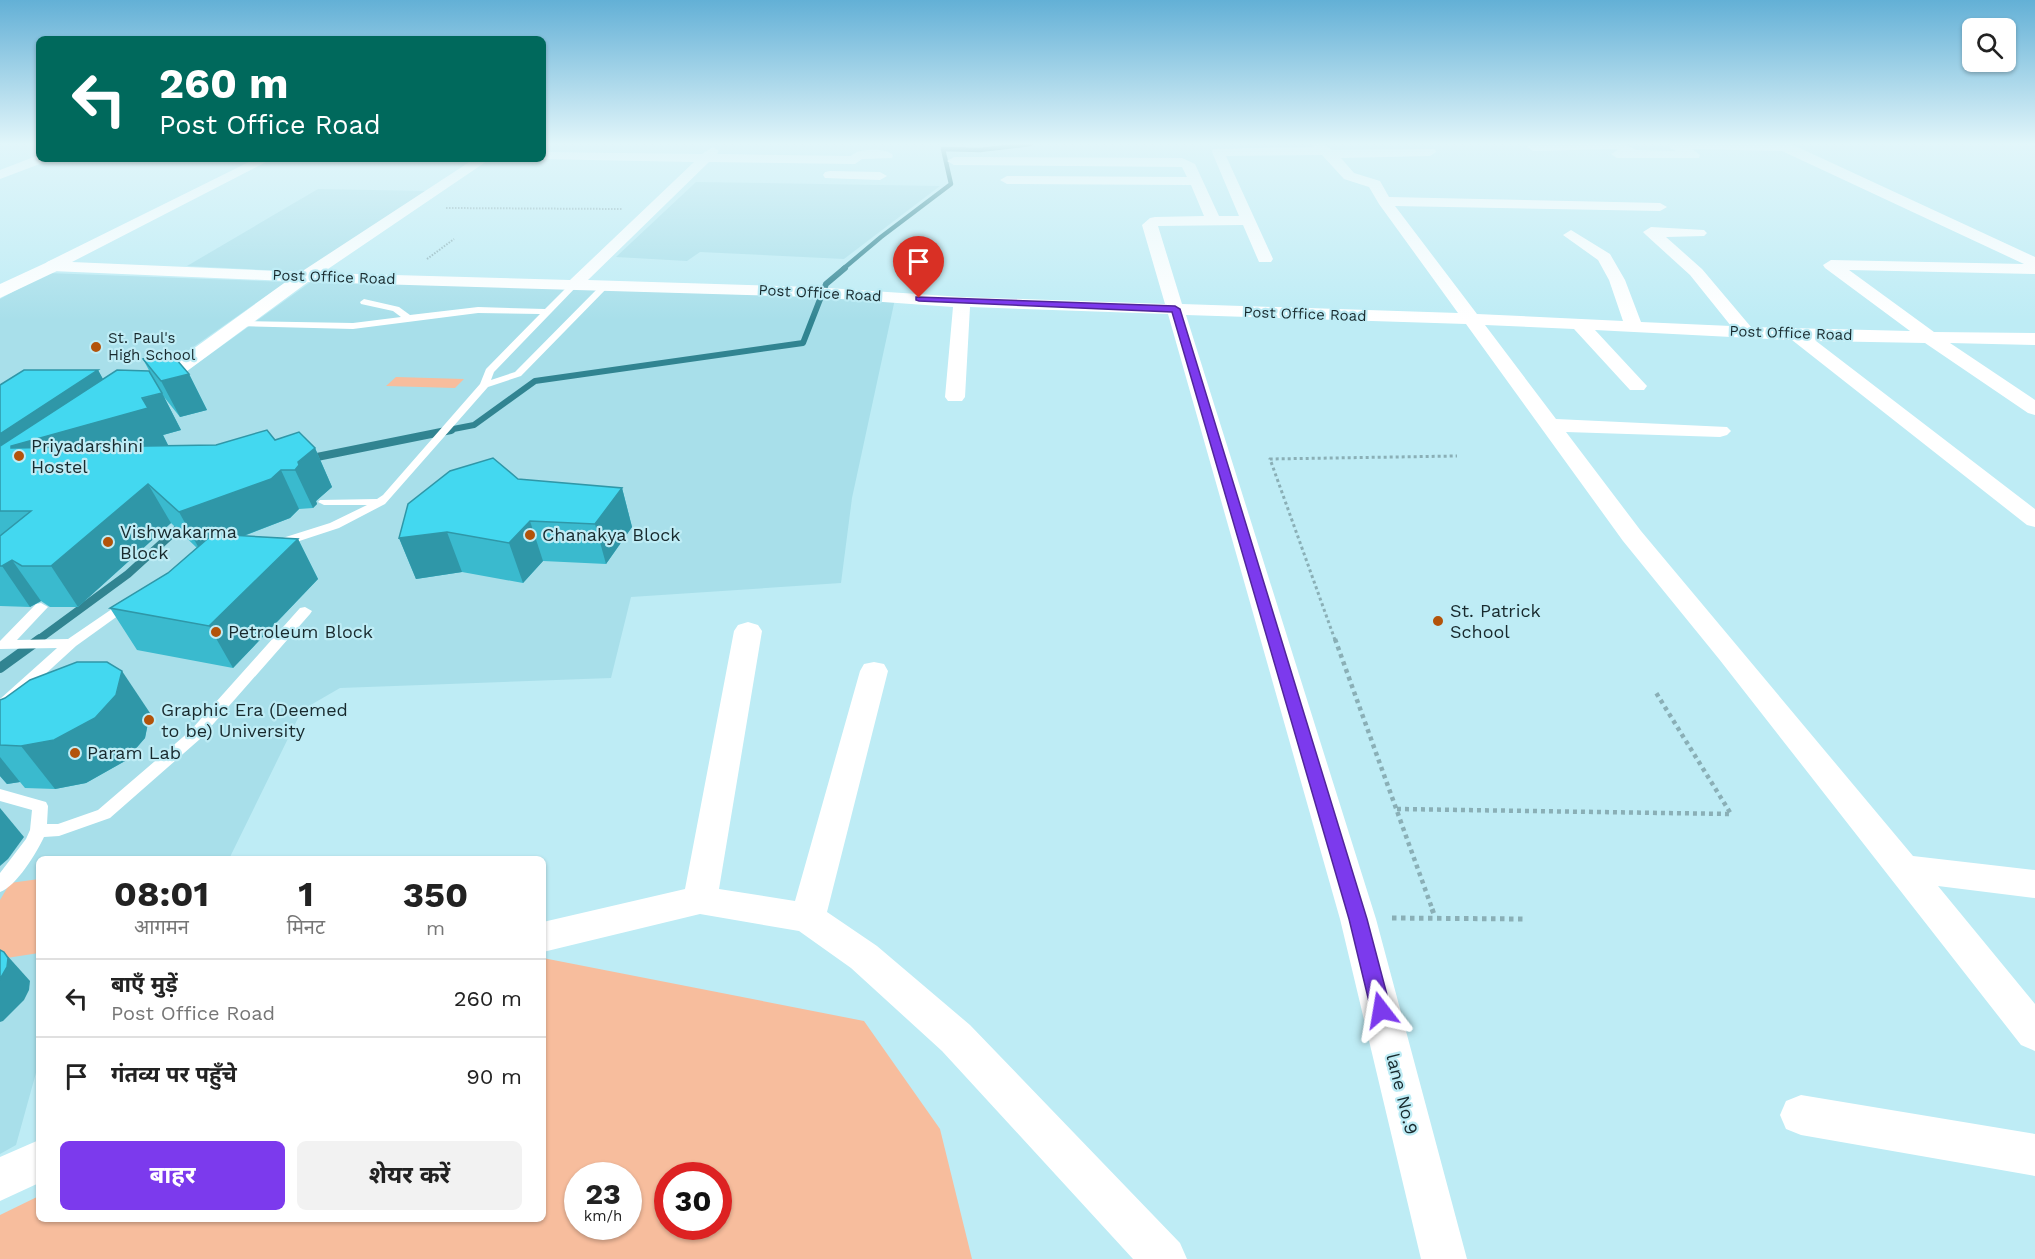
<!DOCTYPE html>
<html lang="hi">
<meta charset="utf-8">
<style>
body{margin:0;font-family:"Work Sans","Noto Sans Devanagari",sans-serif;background:#f2f2f2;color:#222;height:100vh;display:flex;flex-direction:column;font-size:22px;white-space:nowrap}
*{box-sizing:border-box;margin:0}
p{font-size:20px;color:#767676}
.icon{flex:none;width:33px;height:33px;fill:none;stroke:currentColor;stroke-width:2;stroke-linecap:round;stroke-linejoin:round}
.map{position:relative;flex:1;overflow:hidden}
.side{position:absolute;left:36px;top:856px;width:510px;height:366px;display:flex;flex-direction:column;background:#fff;border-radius:9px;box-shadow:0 2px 4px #0004}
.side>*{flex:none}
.banner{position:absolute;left:36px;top:36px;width:510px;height:126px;border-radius:9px;box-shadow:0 2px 4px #0004;background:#00695c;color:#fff;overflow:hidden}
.buttons{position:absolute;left:1962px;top:18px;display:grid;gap:12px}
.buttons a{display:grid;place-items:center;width:54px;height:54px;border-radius:9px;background:#fff;box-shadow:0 2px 4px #0004;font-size:30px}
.speed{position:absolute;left:564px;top:1162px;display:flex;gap:12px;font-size:30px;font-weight:700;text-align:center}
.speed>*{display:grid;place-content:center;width:78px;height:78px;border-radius:50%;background:#fff;box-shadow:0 2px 4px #0004;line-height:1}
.speed small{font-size:15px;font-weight:400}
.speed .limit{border:9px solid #d22;background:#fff;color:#111}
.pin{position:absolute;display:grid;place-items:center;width:51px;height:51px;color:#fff;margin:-62px -26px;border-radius:50% 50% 50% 0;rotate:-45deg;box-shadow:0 0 6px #0007}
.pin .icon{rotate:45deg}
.me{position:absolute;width:66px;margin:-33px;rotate:346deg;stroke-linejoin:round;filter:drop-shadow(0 0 4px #0008)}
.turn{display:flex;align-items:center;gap:21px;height:126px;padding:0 24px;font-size:27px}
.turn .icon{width:78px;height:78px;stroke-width:2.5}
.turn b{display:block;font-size:42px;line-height:51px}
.eta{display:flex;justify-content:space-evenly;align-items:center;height:102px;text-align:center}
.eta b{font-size:36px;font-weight:700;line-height:42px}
.cta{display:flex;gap:12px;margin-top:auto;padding:12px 24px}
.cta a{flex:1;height:69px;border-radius:9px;background:#7c3aed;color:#fff;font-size:24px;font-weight:700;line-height:69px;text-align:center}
.cta a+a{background:#f2f2f2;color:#222}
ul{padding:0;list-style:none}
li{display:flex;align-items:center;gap:18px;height:78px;padding:0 24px;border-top:2px solid #e0e0e0}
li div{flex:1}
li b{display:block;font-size:22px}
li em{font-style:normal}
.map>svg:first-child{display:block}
.built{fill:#a8dfea}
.green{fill:#f7bd9d;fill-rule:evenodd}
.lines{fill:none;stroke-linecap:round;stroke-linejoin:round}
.stream-far3{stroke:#318491;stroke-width:4.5}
.stream-far2{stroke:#318491;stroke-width:6}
.stream-far1{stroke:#318491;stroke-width:8}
.stream{stroke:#318491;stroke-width:10}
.path-far3{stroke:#8aafb6;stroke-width:2;stroke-dasharray:1.5 1.5;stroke-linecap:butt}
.path-far2{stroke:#8aafb6;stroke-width:3;stroke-dasharray:3 3;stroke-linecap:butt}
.path-far1{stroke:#8aafb6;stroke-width:4.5;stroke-dasharray:4 4;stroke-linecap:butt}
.path{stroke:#8aafb6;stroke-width:5;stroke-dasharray:4.5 4.5;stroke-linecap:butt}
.service{fill:#fff;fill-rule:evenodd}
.minor{fill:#fff;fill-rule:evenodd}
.tertiary{fill:#fff;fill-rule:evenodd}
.wall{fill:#3abace}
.shaded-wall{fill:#2f97a8}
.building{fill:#43d8f0;stroke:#2f97a8;stroke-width:1.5}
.route{fill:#7c3aed;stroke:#51269a;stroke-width:1.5}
.poi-dot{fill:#b3530a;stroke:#beecf5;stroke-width:2}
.labels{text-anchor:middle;stroke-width:4.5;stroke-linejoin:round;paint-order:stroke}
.far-street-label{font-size:15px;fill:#182a2e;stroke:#beecf5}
.far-poi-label{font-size:15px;fill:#182a2e;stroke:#beecf5;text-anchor:start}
.poi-label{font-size:18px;fill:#182a2e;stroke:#beecf5;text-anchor:start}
.street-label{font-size:18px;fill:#182a2e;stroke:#beecf5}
</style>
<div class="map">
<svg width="2035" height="1259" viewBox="0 0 2035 1259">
<rect width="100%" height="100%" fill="#beecf5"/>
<g class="built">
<path d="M696,182L940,186L844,259L700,252L687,261L616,257Z"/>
<path d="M318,189L426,191L304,272L187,266Z"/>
<path d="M47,273L286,282L125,395L152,396L312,281L895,299L852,498L841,583L631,597L611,678L340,688L302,710L229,859L39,860V1062L16,1145L0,1154V299Z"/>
</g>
<g class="green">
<path d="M396,377L464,379L455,388L386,386Z"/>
<path d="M39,879V953L0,959V900L10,883Z"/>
<path d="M543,958L864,1021L940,1129L972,1259H0V1215L39,1196V1220H543ZM578,1176H628V1227H578ZM668,1176H718V1227H668Z"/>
</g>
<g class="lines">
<path class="stream-far3" d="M843,269L881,237L951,184L943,149L980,150L1030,144"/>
<path class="stream-far2" d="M443,431L474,425L535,381L803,343L826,284L845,268"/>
<g class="stream-far1">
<path d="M307,459L451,430"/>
<path d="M38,640L128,574L184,523"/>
</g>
<path class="stream" d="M0,668L40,639"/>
<g class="path-far3">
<path d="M446,208L622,209"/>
<path d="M427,259L454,239"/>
</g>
<path class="path-far2" d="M1335,640L1270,459L1457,456"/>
<g class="path-far1">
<path d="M1335,639L1433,911"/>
<path d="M1397,809L1731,814L1655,691"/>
</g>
<g class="path">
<path d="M1432,909L1435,917"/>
<path d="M1392,918L1524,919"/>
</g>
<g class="service">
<path d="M573,281L580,283L494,372L491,380L515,372L604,282L611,284L521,376L488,387L385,504L339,528L281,547H273L271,544L273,541L330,523L367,505H324L318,502L320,500L377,499L383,495L480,384L486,369L540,314L478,313L353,329L239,326L236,325V321L353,323L401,317L393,311L361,304L360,302L364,299L399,307L410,315L478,307L545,309Z"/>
<path d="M128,598L133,599L135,602L133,605L76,646L5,711L0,712V699L57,648L0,649V641L36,604L41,603L48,607L17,640L68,639Z"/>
<path d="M305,607L312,611L310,614L200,739L110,818L59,836L44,837C37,852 16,887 0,892V873L26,839L30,830L32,810L0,801V789L46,802L48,806L47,824H58L98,810L190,731L300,608Z"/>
</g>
<g class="minor">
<path d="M1311,144H1324L1332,150L1435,149L1436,152L1430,156L1341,158L1354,173L1380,181L1389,197L1660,203L1667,207L1660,211L1395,206L1477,314L1623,321L1609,280L1598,260L1563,235L1571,230L1610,254L1625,280L1641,322L1731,326L1690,275L1646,235L1643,232L1651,227L1704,230L1707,233L1704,236L1666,237L1702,269L1751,327L1910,331L1825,268L1823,265L1831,260L2024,264L1782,151L1692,149L1700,155L1699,158H1617L1611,154L1618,150L1616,149L1533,151L1527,147L1532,144H1625L1636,150L1676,151L1670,148L1669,144H1791L2035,257V274L1849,270L1934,332L2035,333V345L1950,343L2035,400V415L2028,413L1925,343L1816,341L2035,509V527L2027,525L1792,340L1595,330L1647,386L1644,390H1630L1574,329L1485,325L1556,419L1727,427L1731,431L1727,435L1720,437L1566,432L1641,531L1913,856L2035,870V898L1938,886L2035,1004V1051L2021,1045L1719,659L1623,541L1466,324L1186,315L1376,919L1467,1259H1421L1340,919L1168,314L970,307L965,397L962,401H948L945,397L953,307L813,297L308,282L160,391H146L143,387L146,383L287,281L52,271L44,266L47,262L255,159H272L72,262L301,272L474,159H490L322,273L570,280L694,162L539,159H543V152L702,154L713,147L719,151L717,154L851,156C858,148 886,148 893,155L892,158L862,159L855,164L709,162L588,280L813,287L962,297L1165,304L1142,225L1150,218L1155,217L1204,216L1191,185L1007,184L1000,180L1007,176L1187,177L1182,167L954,165L947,161L954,157L1182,158L1195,164L1219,216H1239L1212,152L1213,149L1313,147ZM1322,155L1344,179L1369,187L1379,204L1458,313L1182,304L1158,226L1243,225L1259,262H1271L1273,259L1226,156Z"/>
<path d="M39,155V159H47L45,162L0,179V170Z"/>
<path d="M830,171L880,172L887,176L880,180L825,178L823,175L825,172Z"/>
<path d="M748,622L758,625L762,631L719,889L795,901L860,671L864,664L874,662L884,664L888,671L827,912L877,946L970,1025L1180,1243L1187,1259H1133L942,1051L851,968L799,931L700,914L543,952V922L685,889L734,631L738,625Z"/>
<path d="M1801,1095L2035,1134V1176L1801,1135L1786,1129L1780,1115L1786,1101Z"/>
<path d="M39,1140V1183L0,1201V1157Z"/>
</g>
<path class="tertiary" d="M52,260L59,262L62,266L59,270L0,298V284Z"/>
</g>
<g class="wall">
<path d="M143,359L189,374L207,410L180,417L164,397L181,430L163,435L168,445L165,446L216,445L275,440L315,448L332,487L316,501L317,504L313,508L299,509L290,518L244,536L298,539L318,579L233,668L137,650L110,608L168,573L197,548L171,523L78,607H50L41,601L30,607L0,606V385L98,370L103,380L153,378Z"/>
<path d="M622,488L632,527L606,564L543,561L523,583L462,572L416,579L399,538Z"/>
<path d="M5,698L150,713L145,738L125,761L86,783L55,789L25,788L20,782L7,784L0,776V700Z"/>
</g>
<g class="shaded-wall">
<path d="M98,370L118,406L162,393L181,430L163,435L168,445L35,484L0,489V434Z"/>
<path d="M189,374L207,410L180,417L161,381Z"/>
<path d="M315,448L332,487L316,501L317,504L313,508L295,470L298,462Z"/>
<path d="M281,470L299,509L290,518L201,552L179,512Z"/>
<path d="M148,484L171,523L78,607L51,566Z"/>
<path d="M622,488L632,527L606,564L595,524Z"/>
<path d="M530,521L543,561L523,583L509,543Z"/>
<path d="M447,532L462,572L416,579L399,538Z"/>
<path d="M298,539L318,579L233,668L209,626Z"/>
<path d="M12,560L41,601L30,607L2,566Z"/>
<path d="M122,671L150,713L145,738L125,761L86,783L55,789L21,746Z"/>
<path d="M0,757L20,782L7,784L0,776Z"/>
<path d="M0,808L24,837L8,859L0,866Z"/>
<path d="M4,952L30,981L29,990L24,1000L3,1021L0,1022V979Z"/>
</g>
<g class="building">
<path d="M170,352L189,374L161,381L143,359Z"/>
<path d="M24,370H98L0,434V385Z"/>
<path d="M117,370L149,371L162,393L142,398L148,408L11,446V448L216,445L267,430L275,440L299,432L315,448L298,462L299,465L295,470H281L271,479L179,512L148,484L51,566H22L12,560L2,566H0V536L31,511H0V446Z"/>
<path d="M493,458L518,479L622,488L595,524L530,521L509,543L447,532L399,538L408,504L450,471Z"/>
<path d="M213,534L298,539L209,626L110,608L168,573Z"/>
<path d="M77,662H107L122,671L116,695L95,718L54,740L21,746L0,745V700L5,698L30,680Z"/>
<path d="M0,950L4,952L8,958L7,967L0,979Z"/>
</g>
<linearGradient id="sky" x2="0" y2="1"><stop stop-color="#63b0d6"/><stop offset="0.45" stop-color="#e2f6fa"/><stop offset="1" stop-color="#e2f6fa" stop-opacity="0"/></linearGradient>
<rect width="2035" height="320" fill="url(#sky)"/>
<path class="route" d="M916,297L1175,306L1180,309L1367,919L1391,1010L1388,1016L1381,1019L1374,1016L1371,1010L1349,919L1172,312L919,301L916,300Z"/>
<g class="poi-dot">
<circle cx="96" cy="347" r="6"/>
<circle cx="19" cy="456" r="6"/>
<circle cx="530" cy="535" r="6"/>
<circle cx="108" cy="542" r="6"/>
<circle cx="1438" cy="621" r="6"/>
<circle cx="216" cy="632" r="6"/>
<circle cx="149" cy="720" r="6"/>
<circle cx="75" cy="753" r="6"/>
</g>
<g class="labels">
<g class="far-street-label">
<text transform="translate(334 277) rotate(2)" y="5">Post Office Road</text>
<text transform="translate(820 293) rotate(3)" y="5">Post Office Road</text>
<text transform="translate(1305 314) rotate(2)" y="5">Post Office Road</text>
<text transform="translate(1791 333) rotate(2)" y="5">Post Office Road</text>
</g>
<g class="far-poi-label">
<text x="108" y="343">St. Paul's<tspan x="108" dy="17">High School</tspan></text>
</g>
<g class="poi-label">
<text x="31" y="452">Priyadarshini<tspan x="31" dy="21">Hostel</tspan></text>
<text x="120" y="538">Vishwakarma<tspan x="120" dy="21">Block</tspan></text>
<text x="542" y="541">Chanakya Block</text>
<text x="1450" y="617">St. Patrick<tspan x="1450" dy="21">School</tspan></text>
<text x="228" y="638">Petroleum Block</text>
<text x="161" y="716">Graphic Era (Deemed<tspan x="161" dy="21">to be) University</tspan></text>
<text x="87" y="759">Param Lab</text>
</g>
<g class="street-label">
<text transform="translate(1402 1094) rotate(76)" y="6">lane No.9</text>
</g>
</g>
</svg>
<div class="buttons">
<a><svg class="icon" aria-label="search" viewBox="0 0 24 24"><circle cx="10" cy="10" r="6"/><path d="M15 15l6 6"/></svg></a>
</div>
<div class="speed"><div>23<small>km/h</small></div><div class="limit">30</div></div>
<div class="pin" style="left:919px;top:298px;background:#d93025"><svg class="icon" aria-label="arrive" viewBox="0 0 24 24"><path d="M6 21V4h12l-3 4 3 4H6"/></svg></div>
<svg class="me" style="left:1381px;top:1010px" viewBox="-20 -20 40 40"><path d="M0-17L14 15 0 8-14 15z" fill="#7c3aed" stroke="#fff" stroke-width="4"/></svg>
<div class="banner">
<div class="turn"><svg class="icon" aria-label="left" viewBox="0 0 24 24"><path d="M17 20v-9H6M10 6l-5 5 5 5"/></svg><div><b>260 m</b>Post Office Road</div></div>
</div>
<section class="side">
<div class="eta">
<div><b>08:01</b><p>आगमन</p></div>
<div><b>1</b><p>मिनट</p></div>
<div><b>350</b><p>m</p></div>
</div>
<ul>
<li><svg class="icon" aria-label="left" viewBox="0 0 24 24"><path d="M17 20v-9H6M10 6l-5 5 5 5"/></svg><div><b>बाएँ मुड़ें</b><p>Post Office Road</p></div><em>260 m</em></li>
<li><svg class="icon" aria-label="arrive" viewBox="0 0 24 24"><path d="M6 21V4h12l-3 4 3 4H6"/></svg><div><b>गंतव्य पर पहुँचे</b></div><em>90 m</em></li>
</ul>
<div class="cta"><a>बाहर</a><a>शेयर करें</a></div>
</section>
</div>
